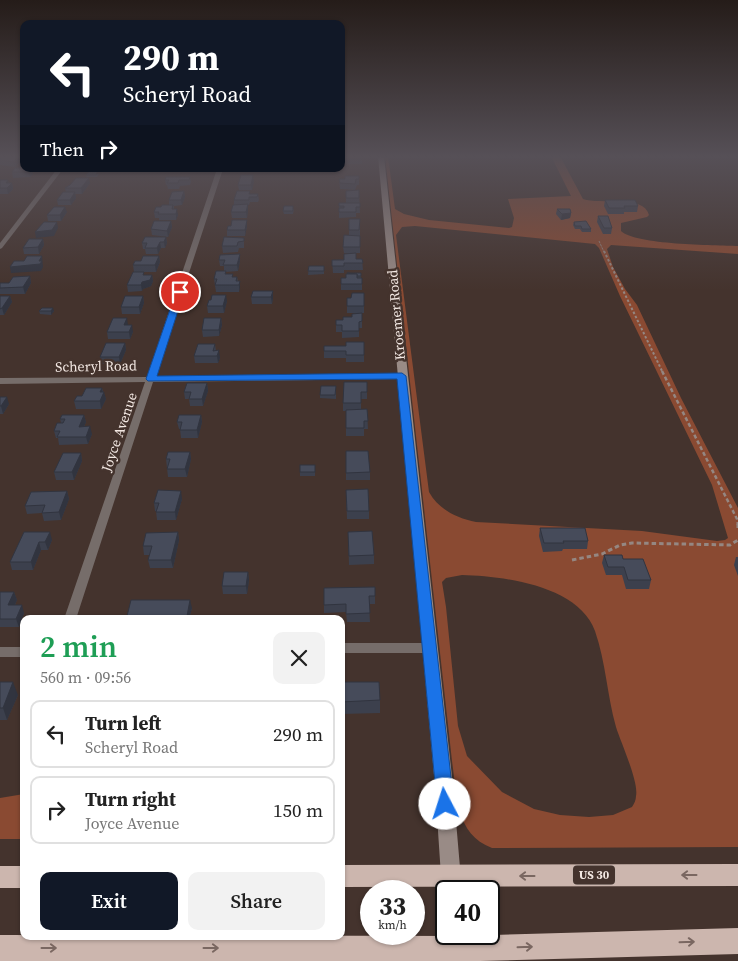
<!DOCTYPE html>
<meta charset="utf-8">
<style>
body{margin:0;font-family:"Source Serif 4",serif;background:#f2f2f2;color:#222;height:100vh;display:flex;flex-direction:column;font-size:19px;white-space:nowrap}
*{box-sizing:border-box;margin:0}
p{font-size:16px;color:#767676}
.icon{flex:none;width:28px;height:28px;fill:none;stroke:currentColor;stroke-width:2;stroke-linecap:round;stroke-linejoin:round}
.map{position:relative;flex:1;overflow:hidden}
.sheet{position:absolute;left:20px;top:615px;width:325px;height:325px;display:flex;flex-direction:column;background:#fff;border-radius:10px;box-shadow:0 1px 4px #0004}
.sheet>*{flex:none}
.guide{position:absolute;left:20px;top:20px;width:325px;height:152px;border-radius:10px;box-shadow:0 1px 4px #0004;background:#111827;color:#fff;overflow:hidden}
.speed{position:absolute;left:360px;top:880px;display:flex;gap:10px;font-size:25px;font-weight:700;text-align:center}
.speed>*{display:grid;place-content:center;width:65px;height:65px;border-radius:50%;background:#fff;box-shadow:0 1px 4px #0004;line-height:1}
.speed small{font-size:12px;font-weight:400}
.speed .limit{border:2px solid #111;border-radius:8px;background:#fff;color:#111}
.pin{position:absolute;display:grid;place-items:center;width:42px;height:42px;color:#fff;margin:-21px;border:2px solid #fff;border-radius:50%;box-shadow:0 1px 5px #0007}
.me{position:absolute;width:55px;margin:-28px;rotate:355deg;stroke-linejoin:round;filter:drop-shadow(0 0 4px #0008)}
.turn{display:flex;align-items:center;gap:18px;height:105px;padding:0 20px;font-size:22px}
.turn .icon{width:65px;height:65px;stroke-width:2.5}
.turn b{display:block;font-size:35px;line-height:42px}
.then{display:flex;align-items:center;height:48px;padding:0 20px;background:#0003;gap:10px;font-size:19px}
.round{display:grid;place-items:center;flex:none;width:52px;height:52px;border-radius:10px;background:#f2f2f2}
.head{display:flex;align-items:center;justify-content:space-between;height:85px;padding:0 20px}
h1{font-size:30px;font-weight:600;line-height:38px;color:#1e9e55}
.action{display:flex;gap:10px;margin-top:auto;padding:10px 20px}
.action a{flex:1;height:58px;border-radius:10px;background:#111827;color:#fff;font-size:20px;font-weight:600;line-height:58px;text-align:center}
.action a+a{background:#f2f2f2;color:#222}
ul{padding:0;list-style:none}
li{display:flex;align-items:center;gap:15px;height:68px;margin:0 10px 8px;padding:0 10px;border:2px solid #e0e0e0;border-radius:10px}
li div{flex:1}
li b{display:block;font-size:19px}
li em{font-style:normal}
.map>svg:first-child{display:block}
.green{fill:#8a4a32;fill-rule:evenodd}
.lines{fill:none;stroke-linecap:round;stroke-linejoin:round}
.path-far3{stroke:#958782;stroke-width:1;stroke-dasharray:2.5 1;stroke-linecap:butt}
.path-far2{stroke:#958782;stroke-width:2;stroke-dasharray:2.5 2;stroke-linecap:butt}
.path-far1{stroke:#958782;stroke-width:2.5;stroke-dasharray:4 2.5;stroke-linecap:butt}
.path{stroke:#958782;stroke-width:3;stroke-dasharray:4.5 3;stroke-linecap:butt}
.street{fill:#766d6a;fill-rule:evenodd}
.secondary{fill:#998b86;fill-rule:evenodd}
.highway{fill:#ccb6ae;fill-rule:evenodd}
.wall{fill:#3c404d}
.shaded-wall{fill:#31343f}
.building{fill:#464b5a;stroke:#31343f}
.oneway{stroke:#7a6761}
.route{fill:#1a73e8;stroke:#114b97}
.labels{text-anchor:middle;stroke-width:5;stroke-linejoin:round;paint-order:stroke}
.shield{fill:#44332d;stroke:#beb2ac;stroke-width:1}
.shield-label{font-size:12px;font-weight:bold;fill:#f3e8e3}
.street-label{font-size:14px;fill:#f3e8e3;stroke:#44332d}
</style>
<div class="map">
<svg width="738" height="961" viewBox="0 0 738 961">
<rect width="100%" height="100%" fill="#44332d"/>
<g class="green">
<path d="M385,156H388L395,209L404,214L429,220L509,228L512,227L514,218L508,199L571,196L551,156H560L583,199C600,205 644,194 649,215L647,217L621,223V231C635,245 715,245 738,246V254L611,245L607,249L613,267L625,289L637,305L681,398L738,508V847L492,848C455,834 457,795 452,761ZM415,226L595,244L599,248L620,296L712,485L728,538L725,540L717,541L642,531L476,522C457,518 439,510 429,492L396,235L402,227ZM462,575C504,576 579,586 595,631C606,663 607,695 616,727C621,743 639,782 636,796C636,800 634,804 632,807L613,815L589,817L560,815L534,809L502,792L467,756L458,726L446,607L442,582L446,578Z"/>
<path d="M24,794V839H0V798Z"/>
</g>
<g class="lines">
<path class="path-far3" d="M599,241L604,252"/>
<path class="path-far2" d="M604,251L663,373"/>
<path class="path-far1" d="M662,371L737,519L738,525"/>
<g class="path">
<path d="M738,524V528"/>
<path d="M572,560L602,554L620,545L632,543L730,545L738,540"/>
</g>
<g class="street">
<path d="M57,169H63L2,248L0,249V243Z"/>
<path d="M217,169H223L155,377L402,373L406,376L402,379L153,382L76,619H64L145,382L0,384V378L147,377Z"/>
<path d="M341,643H429L433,645L435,648L433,651L429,653H341Z"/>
<rect x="0" y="647" width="24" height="10"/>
</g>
<path class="secondary" d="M378,156H384L453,786L462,891H446V898L442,891L435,786Z"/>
<g class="highway">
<path d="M738,864V886L341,887V865Z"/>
<rect x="0" y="866" width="24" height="22"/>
<path d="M738,928V954L480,961H0V935L459,936Z"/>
</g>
</g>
<g class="wall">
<path d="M0,156H19L20,161L15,167L0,165Z"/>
<rect x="341" y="156" width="21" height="8"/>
<path d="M31,169L33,174L30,177L13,178L12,172Z"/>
<path d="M99,174L97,177H87L86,175Z"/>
<path d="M359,176V185H357L355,190L340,189L339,179H345Z"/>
<path d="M190,177L191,182L190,185L180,186L179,189H168L167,185H166L165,180Z"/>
<path d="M0,179V180H8L9,183H12L13,189L8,194H0Z"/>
<path d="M254,181L252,190H239L238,185Z"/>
<path d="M90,183L82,194H75L76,198L71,205H58L57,200L66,192L65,188Z"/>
<path d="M359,190L360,213H356V217L339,218V203H346V191Z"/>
<path d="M184,191L185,197L182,205L174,206V209L178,215L176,220H159V218H155L154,212L161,207L169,205V200Z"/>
<path d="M251,194H258L259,200L258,202H250L249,205H248V210L247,218H232L231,212L234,205V200Z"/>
<path d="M605,200L638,206L637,212H624V214H608L604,206Z"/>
<path d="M294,209L293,214H284L283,211Z"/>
<path d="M557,209L571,213L570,218L561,220L556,214Z"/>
<path d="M67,212L61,221H48L47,215Z"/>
<path d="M598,216L612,228L611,234H603L597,222Z"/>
<path d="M349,219H360V253H344L343,247L349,235Z"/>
<path d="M171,221L172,227L168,237L152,235L151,229Z"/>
<path d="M574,222L591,229V232H582L580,229H575L573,225Z"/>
<path d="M247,226L245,236H227V230Z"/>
<path d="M166,237L167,243L165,248H161L158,254H146L145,249H143L142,243Z"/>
<path d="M244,238V248H239L238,252L223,253L222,246Z"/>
<path d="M43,239L44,245L39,254H24L23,248Z"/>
<path d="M240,254V261L238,271L226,272V274L233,277H237L238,281L240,287L239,292H216L214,279L224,271V266H220L219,260Z"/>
<path d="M159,256L160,262L156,272H134L133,265L141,261Z"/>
<path d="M356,259H362L363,270H344V273H333L332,260Z"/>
<path d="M309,266H324V274L308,275Z"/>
<path d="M361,273V278H362V290H341V278H346Z"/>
<path d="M144,275H152L153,281L151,286L143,289L142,291L128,292L127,285Z"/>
<path d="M30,276L31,283L25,294H0V283H9Z"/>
<path d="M273,291V298L272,304H252L251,297Z"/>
<path d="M364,293V313H347V306Z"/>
<path d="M0,296H10L12,302L4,315H0Z"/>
<path d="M143,296L144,303L140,314H122L121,307Z"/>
<path d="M227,301L224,313H208L207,306Z"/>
<path d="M39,311H54L51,315L40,314Z"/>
<path d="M362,313V328H359V337L342,338V332H336V320H343Z"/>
<path d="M221,318L222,325L219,336L203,337L202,330Z"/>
<path d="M128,325L133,332L130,339H108L107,332Z"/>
<path d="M364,342V362H346V358H324V346H346Z"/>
<path d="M125,343L126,350L120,364H101L100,357Z"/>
<path d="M215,344L216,351L220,358L218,363H195L194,356Z"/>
<path d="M367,382V399H361V409H367L368,429H364V436H346V411H343V403Z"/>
<path d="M207,383L208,391L203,406H190L189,399H185L184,392Z"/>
<path d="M336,386V399L320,398V395Z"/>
<path d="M102,388L106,399L101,409H76L74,401L82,396Z"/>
<path d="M0,397L9,404L3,414H0Z"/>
<path d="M84,415L86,422L84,427L92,434L88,444L59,445L58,438H56L54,431L61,423L60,419Z"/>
<path d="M201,415L202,422L198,438H181L180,429H179L177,422Z"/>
<path d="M346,451L370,472V480H346Z"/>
<path d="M190,452L191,459L187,477H168L166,459Z"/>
<path d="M81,453L82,461L74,480H56L54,472Z"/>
<rect x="300" y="465" width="15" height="11"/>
<path d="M346,490L369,511V519H347Z"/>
<path d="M67,491L69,499L61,520L44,521L42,513L27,514L25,506Z"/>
<path d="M182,499L176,520H157L156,511H155L154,503Z"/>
<path d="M540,528L588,541L587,549H563L562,551L543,552L539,536Z"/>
<path d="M24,532L52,540L48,550H41L33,570H12L10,562Z"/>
<path d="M178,532L179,540L173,568H150L148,560L150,555H144L143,546Z"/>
<path d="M348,532L374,555V564L349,565Z"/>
<path d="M604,555L623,559L651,580L649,589H626L622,575H606L602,563Z"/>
<path d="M736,557H738V576L734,565Z"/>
<path d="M248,572L249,580L247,594H223L222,586Z"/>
<path d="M324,588L375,596V604H369L370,622H347L346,612L324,613Z"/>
<path d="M0,592H14L17,600L15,605L24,613L19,627H0Z"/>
<path d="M192,608L189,619H127V616Z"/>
<path d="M0,682L18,695L7,720H0Z"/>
<path d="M341,682L380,700V713L341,714Z"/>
</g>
<g class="shaded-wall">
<path d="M19,156L20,161L15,167L13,162Z"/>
<path d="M31,169L33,174L30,177L29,172Z"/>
<path d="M253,175L254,181L252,190L251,185Z"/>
<path d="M89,178L90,183L82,194L81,188Z"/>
<path d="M8,180L9,185L12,183L13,189L8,194L6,183Z"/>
<path d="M184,191L185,197L182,205L181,200Z"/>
<path d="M75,192L76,198L71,205L70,200Z"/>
<path d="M248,204V210L247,218L246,212Z"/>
<path d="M65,207L67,212L61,221L60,215Z"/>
<path d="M177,209L178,215L176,220V214Z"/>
<path d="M571,213L570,218L561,220L562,214Z"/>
<path d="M247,220V226L245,236V230Z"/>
<path d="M171,221L172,227L168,237L167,231Z"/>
<path d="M57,222L58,228L54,236L36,238L35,232Z"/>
<path d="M166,237L167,243L165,248L164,242Z"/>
<path d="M43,239L44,245L39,254L38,247Z"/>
<path d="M160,242L161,248L158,254L157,248Z"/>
<path d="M240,254V261L238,271L237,265Z"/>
<path d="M42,256L43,267L41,271L11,273L10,267L39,261Z"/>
<path d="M159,256L160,262L156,272L155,265Z"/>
<path d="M152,275L153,281L151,286L143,289L142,291L141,285L142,282Z"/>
<path d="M30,276L31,283L25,294L23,287Z"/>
<path d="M240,281V287L239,292V285Z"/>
<path d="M273,291V298L272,304L271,297Z"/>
<path d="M226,295L227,301L224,313L223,306Z"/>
<path d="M10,296L12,302L4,315L2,308Z"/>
<path d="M143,296L144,303L140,314L139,307Z"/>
<path d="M53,308L54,311L51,315V311Z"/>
<path d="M127,318L128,325H124Z"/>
<path d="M221,318L222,325L219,336V330Z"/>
<path d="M132,325L133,332L130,339L129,332Z"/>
<path d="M125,343L126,350L120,364L119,357Z"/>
<path d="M219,350L220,358L218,363L217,356Z"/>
<path d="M207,383L208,391L203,406L202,399Z"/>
<path d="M102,388L103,394L104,392L106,399L101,409L100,401V392Z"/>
<path d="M7,397L9,404L3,414L1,406Z"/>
<path d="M84,415L86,422L81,434L79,427Z"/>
<path d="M201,415L202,422L198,438L197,430Z"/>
<path d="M90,426L92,434L88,444L86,437Z"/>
<path d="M190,452L191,459L187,477L185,469Z"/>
<path d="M81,453L82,461L74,480L72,472Z"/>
<path d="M67,491L69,499L61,520L59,512Z"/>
<path d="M181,491L182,499L176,520L175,512Z"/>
<path d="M50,532L52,540L48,550L45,542Z"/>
<path d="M178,532L179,540L173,568L171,560Z"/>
<path d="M39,542L41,550L33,570L31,562Z"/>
<path d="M248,572L249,580L247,594L246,586Z"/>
<path d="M14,592L17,600L11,613L8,605Z"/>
<path d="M190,600L192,608L189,619H187V616Z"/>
<path d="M22,605L24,613L19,627L16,619Z"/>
<path d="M13,682L18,695L7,720L3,708Z"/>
</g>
<g class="building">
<path d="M0,156H19L13,162L0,160Z"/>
<rect x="341" y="156" width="21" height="3"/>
<path d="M15,168H24L31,169L29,172H12Z"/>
<path d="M89,171H98L96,175H86Z"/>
<path d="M241,175H253L251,185H238Z"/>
<path d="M345,176H359V179H356L355,184L340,183L339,179H345Z"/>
<path d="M166,177H190L189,180H179L178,183H167L169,180H165Z"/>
<path d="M76,178H89L81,188H65L70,185Z"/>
<path d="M0,180H8L6,183H12L7,188H0Z"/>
<path d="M359,190V198H346V191Z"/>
<path d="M184,191L181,200H169L172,192Z"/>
<path d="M237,191H250L249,194H258L257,197H249V200H234Z"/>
<path d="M63,192H75L70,200H57Z"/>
<path d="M605,200H635L638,206H624L625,208H609Z"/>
<path d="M339,203H360V207H356V212H339V208H344V206H339Z"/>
<path d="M248,204L246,212H231L233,205Z"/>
<path d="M162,205H173L172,209H177L176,214H158L159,212H154L156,207H161Z"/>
<path d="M284,206H293V211H283Z"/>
<path d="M54,207H65L60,215H47Z"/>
<path d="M557,209H570L571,213L562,214Z"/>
<path d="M598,216H608L612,228H604Z"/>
<path d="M349,219H360L359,230H349Z"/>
<path d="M232,220H247L245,230H227L228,226H231Z"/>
<path d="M154,221H171L167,231L151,229Z"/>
<path d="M586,221L591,229H582L581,226H575L574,222Z"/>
<path d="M44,222H57L52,230L35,232Z"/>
<path d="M344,235L360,236V247H343Z"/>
<path d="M145,237H166L164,242H160L157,248H145L147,243H142Z"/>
<path d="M224,237L244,238V241L238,242L237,246H222Z"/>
<path d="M29,239H43L38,247L23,248Z"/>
<path d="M356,253V259H362L363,263H344V266H332V260H344V254Z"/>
<path d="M240,254L237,265H223L225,260H219L220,255Z"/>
<path d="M27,256H42L39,261H42L40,264L10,267L14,261H24Z"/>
<path d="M143,256H159L155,265H133L135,261H141Z"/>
<path d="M309,266H324V271H308Z"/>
<path d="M216,271H226L225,274H233L232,277H237L236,281H240L239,285H215L217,279H214Z"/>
<path d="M133,272H144L143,275H152L150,280L142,282L141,285H127Z"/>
<path d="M347,273H361V276H357V274Z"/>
<path d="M346,274H357V278H362V284H341V278H346Z"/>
<path d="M30,276L23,287L0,288V283H9L13,277Z"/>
<path d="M253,291H273L271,297H251Z"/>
<path d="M352,293H364V306H347V298H351Z"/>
<path d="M212,295H226L223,306H207L209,300H211Z"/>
<path d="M0,296H10L2,308L0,309Z"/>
<path d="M125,296H143L139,307H121Z"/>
<path d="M42,308H53L51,311H39Z"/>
<path d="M362,313V321L359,322V331H342V325H336V320H343V317H352V314Z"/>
<path d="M113,318H127L124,325H132L129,332H107Z"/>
<path d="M204,318H221L219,330H202Z"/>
<path d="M346,342H364V355H346V351H324V346H346Z"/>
<path d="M106,343H125L119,357H100Z"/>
<path d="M198,344H215L213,351L219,350L217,356H194Z"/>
<path d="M344,382H367V392H361V403H343Z"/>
<path d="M187,383H207L202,399H189L191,392H184Z"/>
<path d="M321,386H336L335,395H320Z"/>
<path d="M86,388H102L100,392H104L100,401H74L77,396H82Z"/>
<path d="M0,397H7L1,406H0Z"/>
<path d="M367,409L368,421H364V428H346V410Z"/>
<path d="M62,415H84L79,427L90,426L86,437H57L60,431H54L57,423H63L65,419H60Z"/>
<path d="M179,415H201L197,430H180L182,422H177Z"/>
<path d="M346,451H368L370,472L346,473Z"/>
<path d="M168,452H190L185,469H167L170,459H166Z"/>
<path d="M63,453H81L72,472H54Z"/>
<rect x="300" y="465" width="15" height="7"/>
<path d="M368,489L369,511H347L346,490Z"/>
<path d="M158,490L181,491L175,512H156L159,503H154Z"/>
<path d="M67,491L59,512L42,513L45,505L25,506L31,492Z"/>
<path d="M540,528H585L588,541H563L564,543H544Z"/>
<path d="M372,531L374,555L349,556L348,532Z"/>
<path d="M24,532H50L45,542H39L31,562H10Z"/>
<path d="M178,532L171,560H148L152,546H143L146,533Z"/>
<path d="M604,555H622L623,559H643L651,580H628L624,567H608Z"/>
<path d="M224,572H248L246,586H222Z"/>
<path d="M375,587V596H369L370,613L346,614V604L324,605V588Z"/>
<path d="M0,592H14L8,605H22L16,619H0Z"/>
<path d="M131,600H190L187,616H127Z"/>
<path d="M0,682H13L3,708H0Z"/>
<path d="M341,682H379L380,700L341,702Z"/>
</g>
<defs><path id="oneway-shaft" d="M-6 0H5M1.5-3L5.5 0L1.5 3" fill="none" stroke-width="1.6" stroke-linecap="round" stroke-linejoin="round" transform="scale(1.25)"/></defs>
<g class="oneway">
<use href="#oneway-shaft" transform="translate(689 875) rotate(180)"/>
<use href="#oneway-shaft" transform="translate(527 876) rotate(180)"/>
<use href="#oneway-shaft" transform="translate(687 942) rotate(-2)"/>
<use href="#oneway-shaft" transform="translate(525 947) rotate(-2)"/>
<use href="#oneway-shaft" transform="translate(49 948)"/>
<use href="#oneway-shaft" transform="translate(211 948)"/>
</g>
<linearGradient id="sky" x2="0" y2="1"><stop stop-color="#251c19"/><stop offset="0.54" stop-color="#565057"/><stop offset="1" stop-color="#565057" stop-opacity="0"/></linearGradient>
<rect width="738" height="290" fill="url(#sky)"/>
<path class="route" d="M180,289L184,292L157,376L402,373L406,376L454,804L451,809L445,811L439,809L437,804L397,379L148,381L146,379L176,292Z"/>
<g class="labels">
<rect class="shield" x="573" y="865.5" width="42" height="19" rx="4"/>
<g class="shield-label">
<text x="594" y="879">US 30</text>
</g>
<g class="street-label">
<text transform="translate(396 315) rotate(-95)" y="5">Kroemer Road</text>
<text transform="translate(96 366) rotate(-1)" y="5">Scheryl Road</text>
<text transform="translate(119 432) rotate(-71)" y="5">Joyce Avenue</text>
</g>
</g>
</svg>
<div class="speed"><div>33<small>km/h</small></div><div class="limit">40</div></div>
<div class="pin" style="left:180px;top:292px;background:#d93025"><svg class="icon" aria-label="arrive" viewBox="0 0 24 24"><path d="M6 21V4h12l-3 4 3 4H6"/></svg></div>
<svg class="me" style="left:445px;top:804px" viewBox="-20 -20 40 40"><circle r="19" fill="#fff"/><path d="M0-13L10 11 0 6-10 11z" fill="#1a73e8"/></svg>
<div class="guide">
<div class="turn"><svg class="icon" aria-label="left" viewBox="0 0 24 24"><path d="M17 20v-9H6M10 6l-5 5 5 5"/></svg><div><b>290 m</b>Scheryl Road</div></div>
<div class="then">Then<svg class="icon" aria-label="right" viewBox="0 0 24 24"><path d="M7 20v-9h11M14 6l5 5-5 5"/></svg></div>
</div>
<section class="sheet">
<div class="head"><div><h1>2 min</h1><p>560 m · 09:56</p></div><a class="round"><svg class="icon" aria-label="close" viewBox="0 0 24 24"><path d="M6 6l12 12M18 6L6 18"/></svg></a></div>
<ul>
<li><svg class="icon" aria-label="left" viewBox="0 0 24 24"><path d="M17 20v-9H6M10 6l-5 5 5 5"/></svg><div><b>Turn left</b><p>Scheryl Road</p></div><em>290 m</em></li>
<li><svg class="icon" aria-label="right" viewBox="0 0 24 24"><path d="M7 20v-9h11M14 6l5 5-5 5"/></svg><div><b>Turn right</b><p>Joyce Avenue</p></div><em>150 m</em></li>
</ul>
<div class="action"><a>Exit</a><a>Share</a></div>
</section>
</div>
